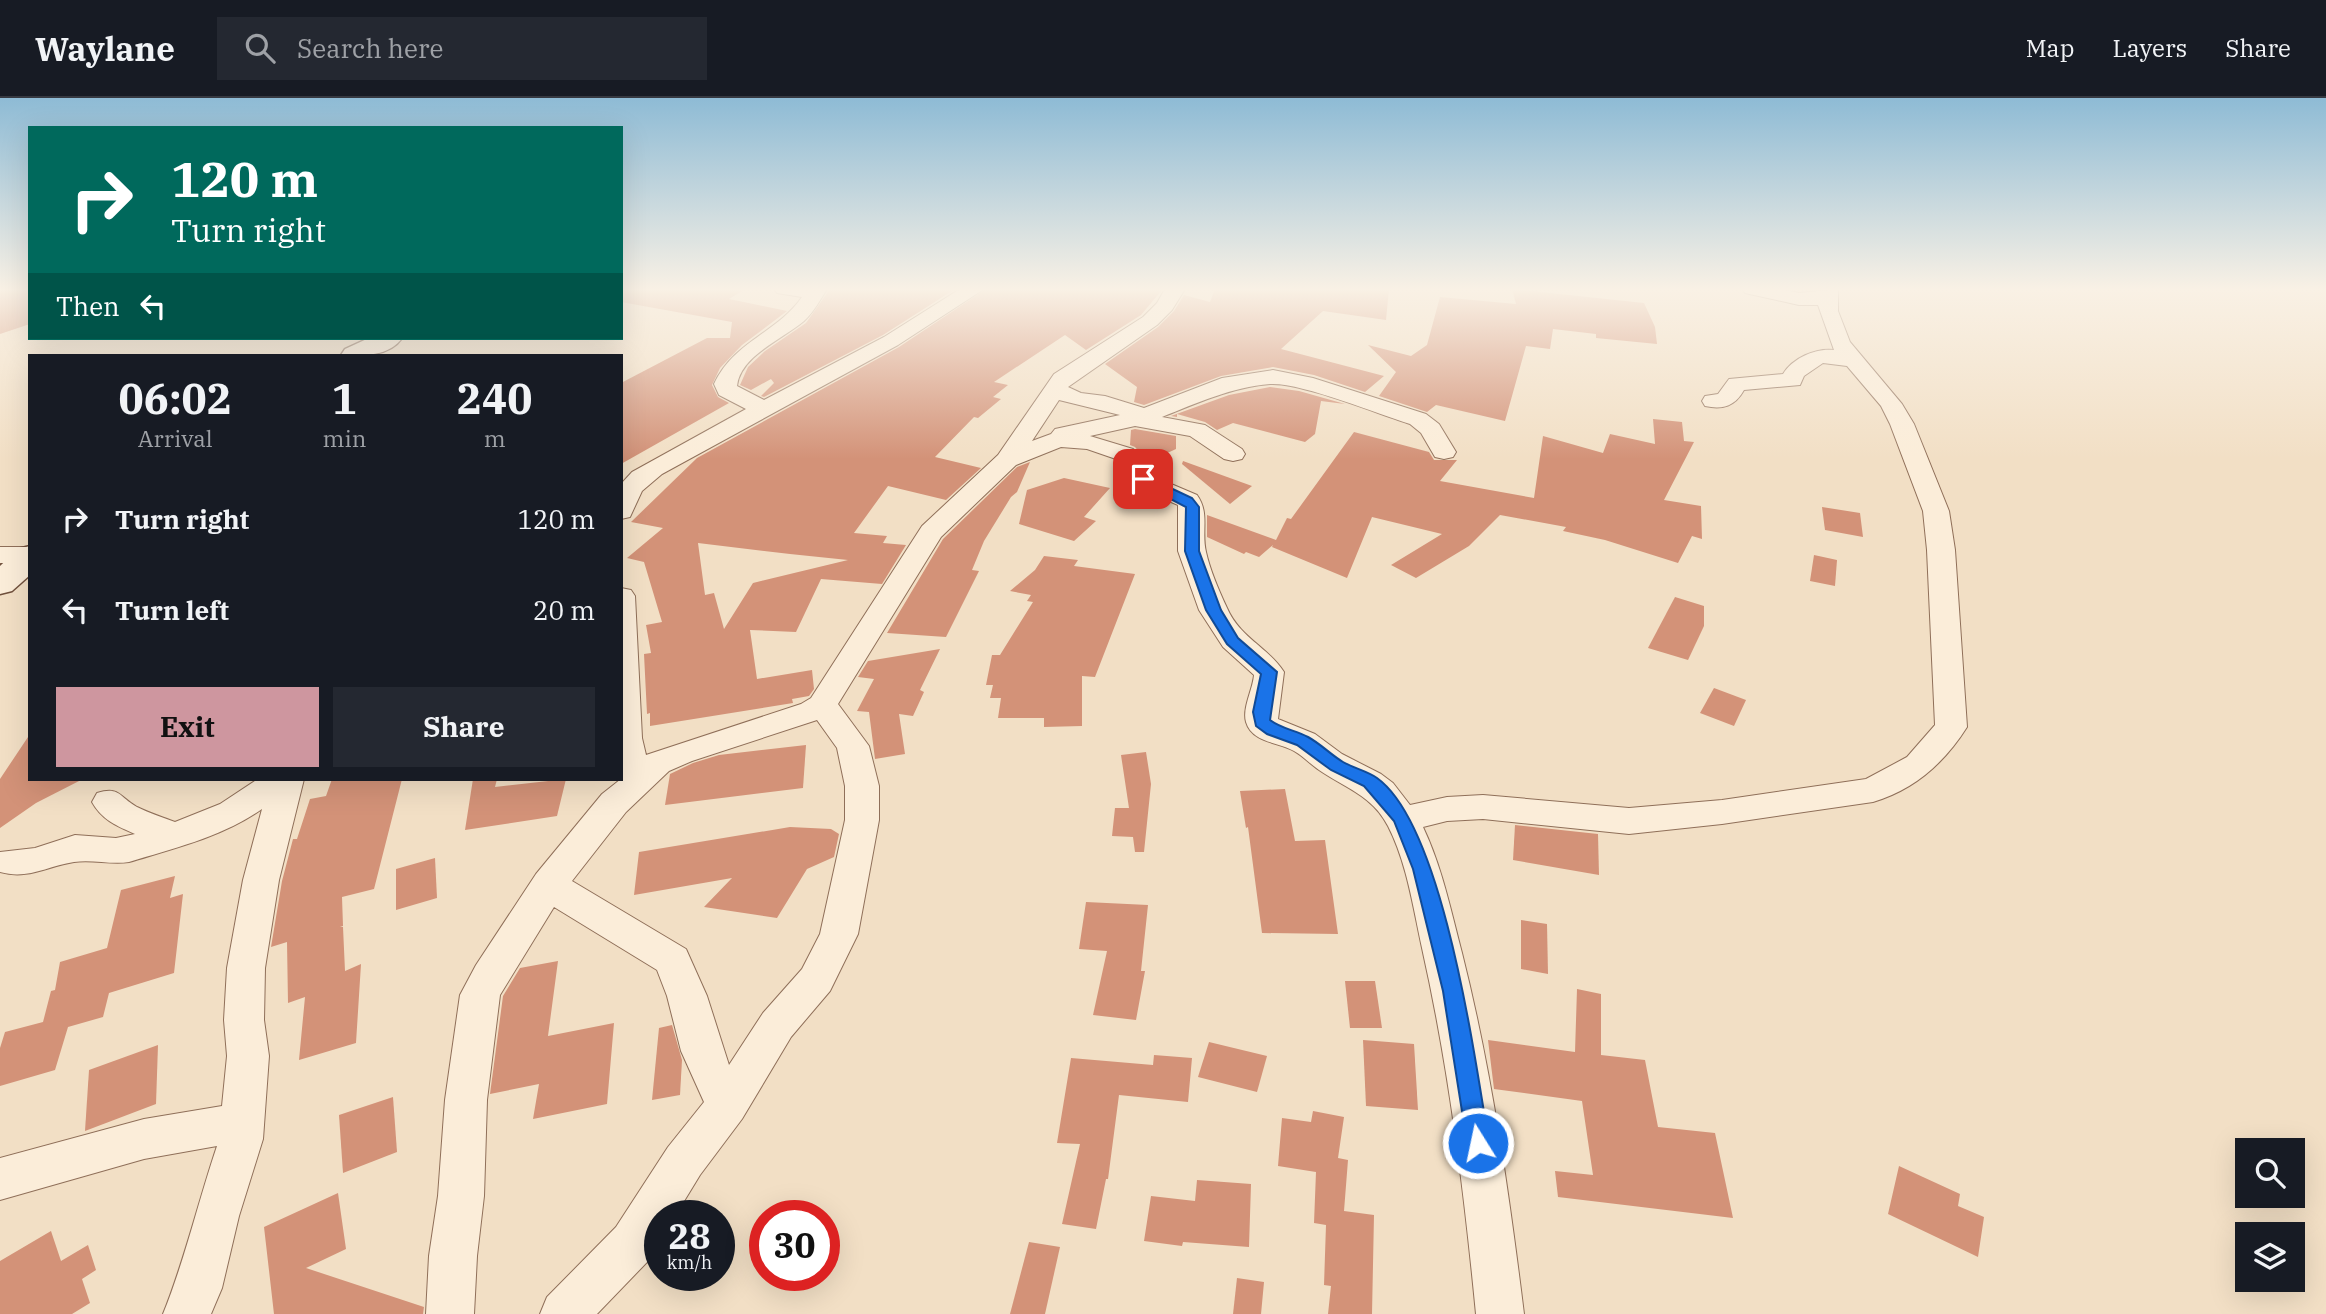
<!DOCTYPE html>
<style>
body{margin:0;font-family:"IBM Plex Serif",serif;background:#242831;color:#f1f3f6;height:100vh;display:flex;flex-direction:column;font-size:26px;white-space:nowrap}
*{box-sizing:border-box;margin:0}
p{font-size:23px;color:#9ea1a6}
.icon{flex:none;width:38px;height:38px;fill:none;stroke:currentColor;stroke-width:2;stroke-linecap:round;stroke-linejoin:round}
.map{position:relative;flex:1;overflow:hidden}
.side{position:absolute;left:28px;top:256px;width:595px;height:427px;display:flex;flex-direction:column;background:#171b24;border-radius:0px;box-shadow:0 7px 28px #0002}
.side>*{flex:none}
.top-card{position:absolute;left:28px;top:28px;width:595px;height:214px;border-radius:0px;box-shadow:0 7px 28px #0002;background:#00695c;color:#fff;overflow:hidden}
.buttons{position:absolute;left:2235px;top:1040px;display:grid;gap:14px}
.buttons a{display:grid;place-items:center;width:70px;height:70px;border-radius:0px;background:#171b24;box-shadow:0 7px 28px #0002;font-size:35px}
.speed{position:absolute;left:644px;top:1102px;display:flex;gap:14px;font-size:35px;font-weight:700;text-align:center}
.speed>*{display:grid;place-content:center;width:91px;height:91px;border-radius:50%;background:#171b24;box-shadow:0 7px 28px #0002;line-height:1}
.speed small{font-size:18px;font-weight:400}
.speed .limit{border:10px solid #d22;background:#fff;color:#111}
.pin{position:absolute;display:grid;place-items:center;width:60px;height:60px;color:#fff;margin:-30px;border-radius:14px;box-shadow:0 4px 10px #0006}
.me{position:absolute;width:77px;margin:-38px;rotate:350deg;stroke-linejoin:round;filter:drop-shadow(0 0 5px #0008)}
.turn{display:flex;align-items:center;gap:24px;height:147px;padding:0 28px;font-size:32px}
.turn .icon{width:91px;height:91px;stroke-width:2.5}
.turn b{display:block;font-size:49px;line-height:60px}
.then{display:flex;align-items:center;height:66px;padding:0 28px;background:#0003;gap:14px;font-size:26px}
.eta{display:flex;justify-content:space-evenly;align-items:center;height:119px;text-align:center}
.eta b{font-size:42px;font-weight:800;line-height:49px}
.cta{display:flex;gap:14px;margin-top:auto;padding:14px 28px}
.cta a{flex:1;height:80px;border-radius:0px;background:#ce969f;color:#111;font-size:28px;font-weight:800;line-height:80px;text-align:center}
.cta a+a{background:#242831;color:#f1f3f6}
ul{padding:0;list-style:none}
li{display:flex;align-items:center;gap:21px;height:91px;padding:0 28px}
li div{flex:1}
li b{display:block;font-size:26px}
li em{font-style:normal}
header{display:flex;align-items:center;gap:42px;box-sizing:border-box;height:98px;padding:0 35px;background:#171b24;border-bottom:2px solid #363941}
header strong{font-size:33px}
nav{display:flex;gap:38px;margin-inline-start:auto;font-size:24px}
.search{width:490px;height:63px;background:#242831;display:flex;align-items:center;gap:18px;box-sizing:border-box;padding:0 24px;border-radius:0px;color:#9ea1a6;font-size:26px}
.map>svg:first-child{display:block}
.building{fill:#d39278;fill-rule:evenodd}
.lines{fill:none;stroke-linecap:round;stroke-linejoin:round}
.street-casing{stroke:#8f6f59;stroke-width:2}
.secondary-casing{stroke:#70503c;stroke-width:3}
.street{fill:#fbedd9;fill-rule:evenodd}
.secondary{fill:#fbedd9;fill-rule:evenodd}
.route{fill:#1a73e8;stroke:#114b97;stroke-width:2}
</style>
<header>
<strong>Waylane</strong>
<div class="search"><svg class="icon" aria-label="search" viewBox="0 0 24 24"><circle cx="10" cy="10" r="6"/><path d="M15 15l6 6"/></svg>Search here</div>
<nav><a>Map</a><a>Layers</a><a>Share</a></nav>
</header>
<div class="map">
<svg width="2326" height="1216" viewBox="0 0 2326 1216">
<rect width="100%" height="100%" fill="#f2dfc5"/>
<g class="building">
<path d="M0,191H30V226L0,236Z"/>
<path d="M621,191H745L729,201L787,213L742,247L720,270L712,287L718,299L729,305L621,366V285L707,240H730L732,224L621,204Z"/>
<path d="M830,191H955L883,237L764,299L761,298L774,285L771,281L751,292L740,287L748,269L765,253L806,225Z"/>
<path d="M986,191L1162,192L1141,217L1086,252L1065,237L994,284L1008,287L993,299L1001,301L978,320L974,319L935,359L981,370L946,402L888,388L854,435L887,438L883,445L906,447L882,486L821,481L796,534L750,532L757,581L812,572L814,591L809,598L792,601L793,605L650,628V615L647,616L644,556L651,555L646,527L662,524L644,464L627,460L663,430L631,424L697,360L899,249ZM698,445L790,456L848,462L753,485L724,531L714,495L705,497Z"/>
<path d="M1215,191H1389L1386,222L1323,213L1281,251L1384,278L1365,294L1314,277L1273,269L1221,278L1144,307L1134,304L1137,289L1105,266L1158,229L1174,213L1184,197L1210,204Z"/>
<path d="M1512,191L1644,205L1655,229L1657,246L1596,240V236L1553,231L1550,251L1526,248L1505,323L1436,307L1427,314L1379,298L1396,274L1368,247L1411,258L1427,247L1440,199L1516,206Z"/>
<path d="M1270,289L1299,293L1345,306L1321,303L1315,336L1305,344L1233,325L1217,332L1205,324L1177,316V319L1171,318L1229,297Z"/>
<path d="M1653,321L1682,324L1684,343L1694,344L1664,402L1701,408L1702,441L1692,438L1678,465L1605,442L1563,433L1566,429L1500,417L1469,448L1416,480L1391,467L1442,436L1372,419L1347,480L1272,449L1273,447L1259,459L1246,454L1244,456L1207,439V417L1276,442L1287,420L1291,421L1354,334L1429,354L1434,362H1457L1440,383L1534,400L1543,338L1603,355L1610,336L1655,346Z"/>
<path d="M1135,331L1176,338V351L1148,364L1135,349L1130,347L1131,332Z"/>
<path d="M1183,363L1252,388L1230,406L1182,366Z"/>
<path d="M1030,364L1017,394L1011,399L984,443L972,472L979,473L946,539L887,535L943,441L1017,369Z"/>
<path d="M1064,380L1110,390L1084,419L1096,423L1074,443L1019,426L1027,392Z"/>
<path d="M1822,409L1860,415L1863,439L1825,432Z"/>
<path d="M1814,457L1837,462L1835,488L1810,483Z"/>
<path d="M1044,458L1078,462L1074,468L1135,476L1095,579L1082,578V628L1044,629V620H998L1001,600H990L993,587H986L992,557H1000L1033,504L1027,503L1031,497L1010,493L1035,472Z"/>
<path d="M1675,499L1704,508V528L1688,562L1648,550Z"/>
<path d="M940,551L920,592L924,594L913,618L899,616L905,656L875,661L869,614L857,613L874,581L858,579L868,563Z"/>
<path d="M1714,590L1746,602L1734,628L1700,615Z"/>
<path d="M30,636V681H83L36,705L0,730V681Z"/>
<path d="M806,647L803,690L665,707L670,676L693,665L719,657Z"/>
<path d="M1146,654L1151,686L1144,754H1135L1133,739L1112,738L1115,710H1129L1121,657Z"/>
<path d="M332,681H402L374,791L342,799L343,828L340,829H343L345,873L361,866L356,945L299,962L305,899L288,905L287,844L271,849L282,783L293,741H297L310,701L326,698Z"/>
<path d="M473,681H497L495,689L566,681L557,718L465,732Z"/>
<path d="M1285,691L1295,743L1325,742L1338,836L1262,835L1248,729L1246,730L1240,693Z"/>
<path d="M1515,727L1598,736L1599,777L1513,762Z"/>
<path d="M790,729L831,731L839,736L834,759L807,771L777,820L704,809L732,780L634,797L639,754Z"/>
<path d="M435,760L437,800L396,812V771Z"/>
<path d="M175,778L170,800L183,796L174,875L109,895L103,919L68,929L55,972L0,988V950L5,934L43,924L51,893L55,892L60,864L107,850L121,792Z"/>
<path d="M1086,804L1148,807L1141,873H1145L1136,922L1093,917L1107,853L1079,851Z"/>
<path d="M1521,822L1547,826L1548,876L1521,871Z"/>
<path d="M558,863L548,938L614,925L607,1006L533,1021L539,986L490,996L503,898L520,870Z"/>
<path d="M1345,883H1375L1382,930H1350Z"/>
<path d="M1577,891L1601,896V957L1645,962L1658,1029L1715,1035L1733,1120L1558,1099L1555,1073L1593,1077L1582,1003L1494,991L1488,942L1575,954Z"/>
<path d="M672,927L682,962L680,997L652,1002L659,930Z"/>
<path d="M1363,942L1414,946L1418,1012L1366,1008Z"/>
<path d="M1209,944L1267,958L1257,994L1198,979Z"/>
<path d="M158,947L156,1006L85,1033L89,972Z"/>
<path d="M1154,957L1192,960L1188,1004L1119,997L1108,1081H1106L1096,1131L1062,1126L1080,1046L1057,1045L1071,960L1153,967Z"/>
<path d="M393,999L397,1054L343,1075L339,1017Z"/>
<path d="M1313,1013L1344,1019L1338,1060L1348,1062L1344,1113L1374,1117L1372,1216H1328L1331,1188L1324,1187L1326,1127L1314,1125L1316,1074L1278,1068L1282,1020L1311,1024Z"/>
<path d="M1899,1068L1960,1096L1958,1108L1984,1119L1978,1159L1888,1116Z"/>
<path d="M1197,1082L1251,1086L1249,1149L1183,1144L1182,1148L1144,1143L1151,1098L1195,1103Z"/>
<path d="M338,1095L346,1151L306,1170L424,1209L423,1216H274L264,1129Z"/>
<path d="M51,1133L61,1163L88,1147L96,1172L82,1181L90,1205L72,1216H0V1163Z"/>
<path d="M1029,1144L1060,1149L1045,1216H1010Z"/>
<path d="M1237,1180L1264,1184L1261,1216H1233Z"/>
</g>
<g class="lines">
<defs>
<g id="street">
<path d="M774,191H827C820,202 814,214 804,223C783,241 740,258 737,288L764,302L884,239L960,191H984L898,247L662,376L642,393L630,419L621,421V386L632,374L746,311L719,297L714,286C734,243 777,235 802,199L777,195Z"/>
<path d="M1165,191H1185L1172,212L1157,227L1068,289L1081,295L1105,298L1144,310L1222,280L1273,272L1313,280L1426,316L1439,326L1456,354L1453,359L1444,361L1435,359L1421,335L1410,326C1378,316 1300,284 1270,286C1232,289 1197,305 1162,319L1205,327L1242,351L1245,356L1242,361L1233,363L1224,361L1190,338L1135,328L1090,338L1133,351L1157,380L1197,397C1210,415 1201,433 1206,454C1210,472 1219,493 1227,510C1240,540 1268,549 1284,574L1278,621L1315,636L1342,656L1381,676L1393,685L1410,707L1447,699L1483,697L1629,710L1722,702L1866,681L1907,659L1935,627L1927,452L1923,413L1890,326L1881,308L1847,268L1823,265L1804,278L1800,287L1744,292C1735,308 1723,312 1705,308L1702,303L1705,298L1718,296L1729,281L1783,276C1793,260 1815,250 1834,252L1818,207H1799L1745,195L1742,191H1780L1799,195L1838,191V213L1850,244L1902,306L1914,326L1949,413L1955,452L1967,629C1945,664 1914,692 1873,704L1722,726L1629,736L1483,721L1447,723L1423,729C1442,769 1451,813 1462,855C1492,974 1509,1095 1524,1216H1476C1464,1093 1449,970 1422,850C1413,809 1407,765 1388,728C1372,697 1345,690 1319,672C1310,666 1303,658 1294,653C1279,644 1252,645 1246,624C1242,610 1253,591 1254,577L1223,549L1199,512L1178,453V407L1139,390L1116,361L1087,351L1061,349L1016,367L941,439L838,606L869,648L879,688V722L858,836L830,893L791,939L742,1021L700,1077L675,1118H660V1144L650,1161L597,1216H540L547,1199L616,1129L668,1049L704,1004L681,953L667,898L657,872L554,809L500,897L487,1002L484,1098L477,1158L474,1216H426L429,1158L438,1098L445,1002L460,897L476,867L536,776L602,696L621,681V490L631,492L635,498L642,640L646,657L801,606L811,600L922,428L998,357L1054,276L1143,219L1157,205ZM1059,302L1120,317L1055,331L1051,336L1032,343ZM817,622L837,650L845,688V722L820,836L802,871L763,915L729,967L707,898L686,851L572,783L626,714L669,673L692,663Z"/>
<rect x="0" y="449" width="30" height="16"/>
<path d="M258,681H304L279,782L265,870L264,922L269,958L263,1041L239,1118L222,1190L211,1216H163C185,1162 198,1104 217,1048L144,1061L0,1102V1060L144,1021L222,1008L227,958L224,922L227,870L243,782L262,711C222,739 175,750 129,764C111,767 92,761 74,764C47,768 28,782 0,774V754L35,750L75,737L116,740L135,736C117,728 102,722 92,704L97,695C120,688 119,699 137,709C149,715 162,719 175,724L220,706Z"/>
</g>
<g id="secondary">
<path d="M369,240H402C389,259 361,258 341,257L345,251Z"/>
<path d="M30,448V477L12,493L0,496V468L18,451Z"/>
</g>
</defs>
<use href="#street" class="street-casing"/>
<use href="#secondary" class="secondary-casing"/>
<use href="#street" class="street"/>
<use href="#secondary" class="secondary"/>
</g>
<linearGradient id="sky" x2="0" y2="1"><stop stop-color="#8ebbd5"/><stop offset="0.53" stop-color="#f9f1e5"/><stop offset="1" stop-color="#f9f1e5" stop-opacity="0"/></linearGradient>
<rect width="2326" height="361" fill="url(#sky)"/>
<path class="route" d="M1143,377L1192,400L1199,409V453L1221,512L1238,540L1277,574L1270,622C1282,631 1295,632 1308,639C1321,646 1331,657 1343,664C1353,670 1367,673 1377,680C1444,728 1475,962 1489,1045L1486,1052L1478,1055L1470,1052L1467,1045L1443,893L1413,771L1394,723L1364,688L1331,672L1297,647L1267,636L1256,628L1253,614L1261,576L1227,546L1206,512L1185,453L1186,409L1138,384V378Z"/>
</svg>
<div class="buttons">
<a><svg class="icon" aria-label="search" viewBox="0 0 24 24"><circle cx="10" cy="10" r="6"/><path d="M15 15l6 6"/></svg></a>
<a><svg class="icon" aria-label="layers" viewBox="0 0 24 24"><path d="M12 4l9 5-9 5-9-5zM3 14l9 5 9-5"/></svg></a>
</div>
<div class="speed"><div>28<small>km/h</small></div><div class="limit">30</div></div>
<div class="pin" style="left:1143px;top:381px;background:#d93025"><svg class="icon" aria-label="arrive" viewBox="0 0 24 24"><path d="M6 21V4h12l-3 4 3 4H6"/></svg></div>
<svg class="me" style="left:1478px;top:1045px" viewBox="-20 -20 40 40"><circle r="17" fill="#1a73e8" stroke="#fff" stroke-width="3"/><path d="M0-11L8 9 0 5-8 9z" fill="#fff"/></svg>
<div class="top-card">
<div class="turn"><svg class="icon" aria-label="right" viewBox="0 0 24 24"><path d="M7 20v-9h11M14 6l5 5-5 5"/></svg><div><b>120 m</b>Turn right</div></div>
<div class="then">Then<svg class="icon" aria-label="left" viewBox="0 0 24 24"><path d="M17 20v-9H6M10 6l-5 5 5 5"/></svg></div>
</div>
<section class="side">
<div class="eta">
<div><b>06:02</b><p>Arrival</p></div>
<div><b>1</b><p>min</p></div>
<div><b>240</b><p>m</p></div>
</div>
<ul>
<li><svg class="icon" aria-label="right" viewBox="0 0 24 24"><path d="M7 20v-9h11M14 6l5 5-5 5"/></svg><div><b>Turn right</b></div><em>120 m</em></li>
<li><svg class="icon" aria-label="left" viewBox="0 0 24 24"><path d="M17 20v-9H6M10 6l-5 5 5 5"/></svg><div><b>Turn left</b></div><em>20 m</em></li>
</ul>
<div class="cta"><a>Exit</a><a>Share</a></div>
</section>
</div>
